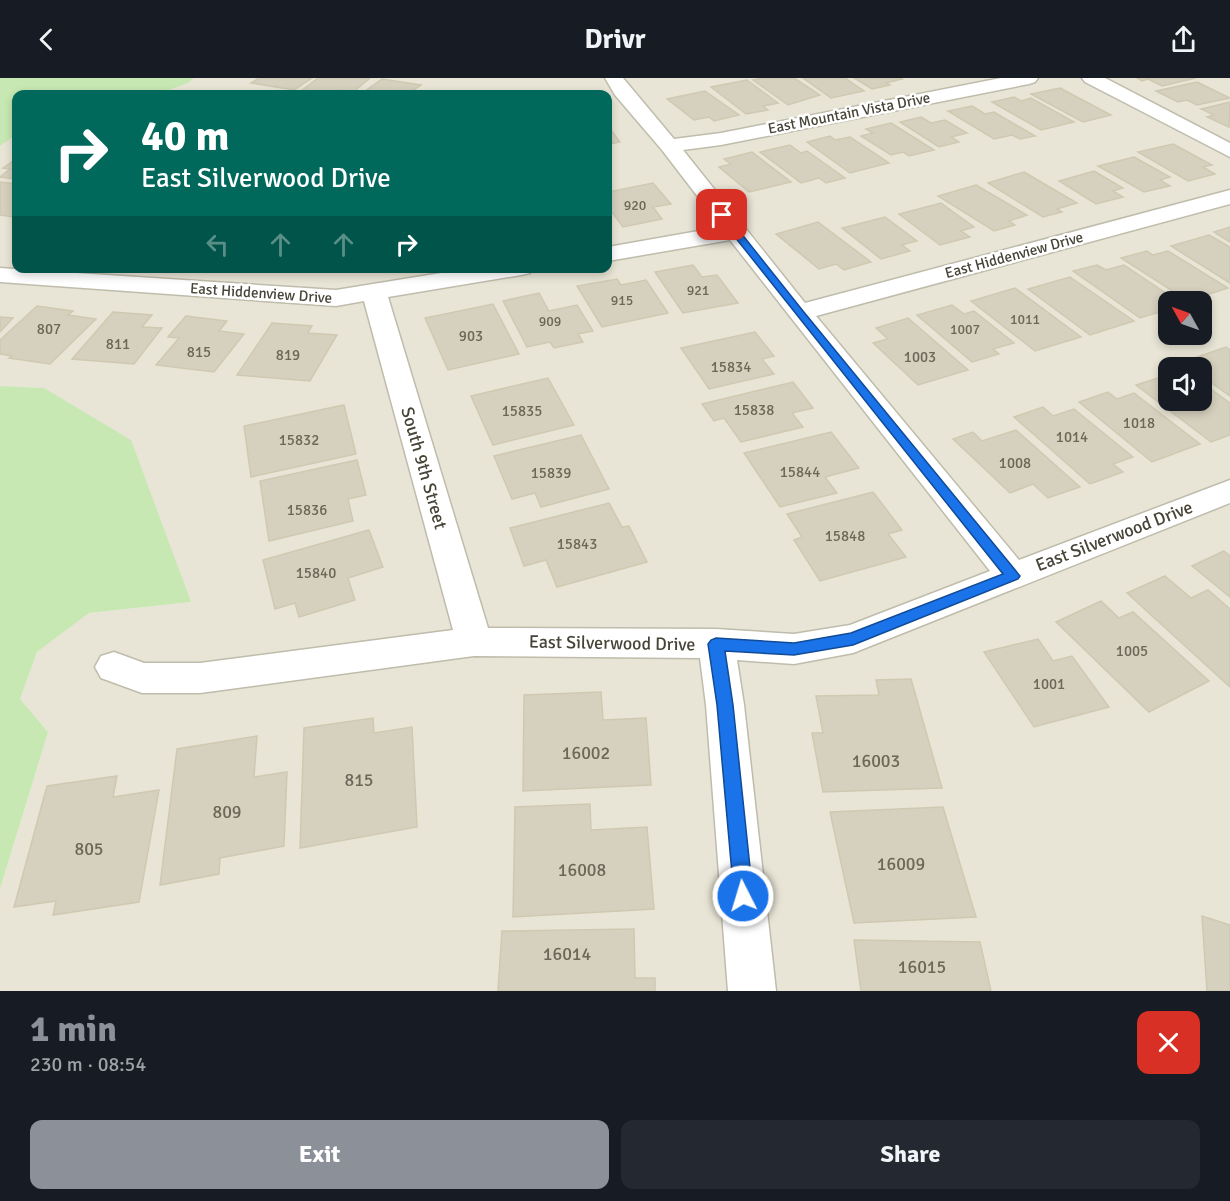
<!DOCTYPE html>
<meta charset="utf-8">
<style>
body{margin:0;font-family:Signika,sans-serif;background:#242831;color:#f1f3f6;height:100vh;display:flex;flex-direction:column;font-size:22px;white-space:nowrap}
*{box-sizing:border-box;margin:0}
p{font-size:20px;color:#9ea1a6}
.icon{flex:none;width:33px;height:33px;fill:none;stroke:currentColor;stroke-width:2;stroke-linecap:round;stroke-linejoin:round}
.map{position:relative;height:913px;overflow:hidden}
.side{display:flex;flex-direction:column;background:#171b24;flex:1}
.side>*{flex:none}
.top-card{position:absolute;left:12px;top:12px;width:600px;height:183px;border-radius:12px;box-shadow:0 3px 9px #0003;background:#00695c;color:#fff;overflow:hidden}
.needle{width:39px;rotate:310deg}
.controls{position:absolute;left:1158px;top:213px;display:grid;gap:12px}
.controls a{display:grid;place-items:center;width:54px;height:54px;border-radius:12px;background:#171b24;box-shadow:0 3px 9px #0003;font-size:30px}
.pin{position:absolute;display:grid;place-items:center;width:51px;height:51px;color:#fff;margin:-26px;border-radius:12px;box-shadow:0 3px 9px #0006}
.me{position:absolute;width:66px;margin:-33px;rotate:355deg;stroke-linejoin:round;filter:drop-shadow(0 0 4px #0008)}
.turn{display:flex;align-items:center;gap:21px;height:126px;padding:0 30px;font-size:27px}
.turn .icon{width:78px;height:78px;stroke-width:2.5}
.turn b{display:block;font-size:42px;line-height:51px}
.lanes{display:flex;align-items:center;height:57px;padding:0 30px;background:#0003;justify-content:center;gap:30px;direction:ltr}
.lanes .off{opacity:.35}
.round{display:grid;place-items:center;flex:none;width:63px;height:63px;border-radius:12px;background:#242831}
.overview{display:flex;align-items:center;justify-content:space-between;height:102px;padding:0 30px}
h1{font-size:36px;font-weight:800;line-height:45px;color:#8c9099}
.cta{display:flex;gap:12px;margin-top:auto;padding:12px 30px}
.cta a{flex:1;height:69px;border-radius:12px;background:#8c9099;color:#fff;font-size:24px;font-weight:800;line-height:69px;text-align:center}
.cta a+a{background:#242831;color:#f1f3f6}
header{display:flex;justify-content:space-between;align-items:center;height:78px;padding:0 30px;background:#171b24;font-size:27px;font-weight:800}
.map>svg:first-child{display:block}
.residential{fill:#e8e5d6;fill-rule:evenodd}
.green{fill:#c7e8b2}
.building{fill:#d6d0be;stroke:#d0c9b1;stroke-width:1.5}
.lines{fill:none;stroke-linecap:round;stroke-linejoin:round}
.street-casing{stroke:#bfbcab;stroke-width:3}
.street{fill:#fff;fill-rule:evenodd}
.route{fill:#1a73e8;stroke:#114b97;stroke-width:1.5}
.labels{text-anchor:middle;stroke-width:5;stroke-linejoin:round;paint-order:stroke}
.far-number-label{font-size:14px;fill:#6b6759}
.far-street-label{font-size:15px;fill:#474437;stroke:#fff}
.number-label{font-size:15px;fill:#6b6759}
.street-label{font-size:18px;fill:#474437;stroke:#fff}
.near-number-label{font-size:18px;fill:#6b6759}
</style>
<header><svg class="icon" aria-label="back" viewBox="0 0 24 24"><path d="M15 5l-7 7 7 7"/></svg>Drivr<svg class="icon" aria-label="share" viewBox="0 0 24 24"><path d="M12 15V3M7 8l5-5 5 5M5 13v7h14v-7"/></svg></header>
<div class="map">
<svg width="1230" height="913" viewBox="0 0 1230 913">
<rect width="100%" height="100%" fill="#f4f2e8"/>
<path class="residential" d="M194,0H1230V913H0V811L48,654L20,621L37,574L89,535L191,524L44,310L0,308V68L16,57V190H608V16H159L188,5ZM1168,224H1202V256H1168ZM1168,290H1202V322H1168Z"/>
<g class="green">
<path d="M0,0H194L188,5L159,16H16V57L0,68Z"/>
<path d="M0,308L44,310L131,362L191,524L89,535L37,574L20,621L48,654L0,811Z"/>
</g>
<g class="building">
<path d="M259,0H312L294,12L251,5Z"/>
<path d="M318,0H370L353,14L341,12L335,16H297Z"/>
<path d="M763,0H794L820,17L788,27L753,2Z"/>
<path d="M803,0H845L864,13L831,20Z"/>
<path d="M854,0H900L902,1L886,5L890,7L872,11Z"/>
<path d="M1137,0H1196L1162,8L1148,1L1142,3Z"/>
<path d="M382,1L421,7L408,16H361Z"/>
<path d="M747,2L778,25L763,28L768,32L746,36L711,9Z"/>
<path d="M1197,4L1230,20L1197,27L1187,22L1178,24L1156,13Z"/>
<path d="M1060,10L1111,37L1083,44L1031,16Z"/>
<path d="M705,13L739,37L714,43L709,39L694,42L667,21Z"/>
<path d="M1014,19L1021,23L1031,20L1074,44L1041,52L992,24Z"/>
<path d="M1230,24L1229,49L1207,39L1214,37L1201,31Z"/>
<path d="M972,28L985,36L994,34L1035,58L1020,61L1012,57L994,61L948,33Z"/>
<path d="M921,39L931,45L945,42L967,55L951,59L959,64L939,69L900,44Z"/>
<path d="M891,45L934,72L909,78L903,74L891,77L861,58L873,55L866,51Z"/>
<path d="M608,48L620,64L608,66Z"/>
<path d="M830,58L835,62L850,59L889,85L850,95L807,64Z"/>
<path d="M1173,66L1212,87L1203,89L1215,96L1188,103L1138,74Z"/>
<path d="M790,67L801,75L807,73L845,100L826,105L819,100L801,105L760,74Z"/>
<path d="M752,74L791,104L749,114L719,89L731,86L724,81Z"/>
<path d="M1134,79L1170,99L1160,102L1170,108L1144,114L1098,88Z"/>
<path d="M16,81V101L0,99L10,91L3,90Z"/>
<path d="M1094,93L1123,110L1113,113L1123,119L1096,126L1059,103Z"/>
<path d="M1024,94L1077,125L1057,131L1062,134L1043,139L988,105Z"/>
<path d="M0,104L16,106V137L14,139L0,137Z"/>
<path d="M653,105L671,126L653,129L662,141L623,149L608,129V114Z"/>
<path d="M976,107L1027,137L1009,143L1015,147L994,153L938,118Z"/>
<path d="M941,125L974,149L961,153L970,159L940,167L899,136Z"/>
<path d="M885,139L917,163L902,167L910,173L881,181L842,150Z"/>
<path d="M818,144L871,184L844,192L836,186L819,191L776,156Z"/>
<path d="M1230,149V164L1214,154Z"/>
<path d="M1209,157L1230,169V205L1171,168Z"/>
<path d="M1147,173L1153,177L1168,173L1228,210L1188,223L1121,180Z"/>
<path d="M693,187L702,199L717,197L738,225L683,235L655,194Z"/>
<path d="M1097,187L1106,192L1124,187L1179,224H1168V233L1166,232L1140,240L1073,193Z"/>
<path d="M1070,199L1134,243L1090,257L1028,211Z"/>
<path d="M617,201L621,207L646,202L668,235L602,249L577,208Z"/>
<path d="M1015,210L1081,259L1035,273L971,223Z"/>
<path d="M539,215L549,233L577,227L593,253L578,256L583,264L554,270L550,264L527,269L503,223Z"/>
<path d="M493,226L519,276L448,292L425,240Z"/>
<path d="M952,227L964,236L974,233L1014,265L993,271L999,276L972,284L917,237Z"/>
<path d="M37,228L73,233L68,237L96,241L50,286L9,280L12,278L0,276V262Z"/>
<path d="M113,234L152,237L142,249L162,250L134,286L72,281Z"/>
<path d="M186,238L227,243L219,253L244,256L214,294L156,287L179,260L168,259Z"/>
<path d="M0,239L13,240L0,254Z"/>
<path d="M908,240L968,292L918,307L873,265L888,261L876,250Z"/>
<path d="M272,245L312,248L308,255L337,257L310,303L237,297Z"/>
<path d="M755,254L774,278L762,281L774,296L709,311L681,270Z"/>
<path d="M1226,269L1230,272V318L1202,298V290H1190L1182,284Z"/>
<path d="M1164,298L1168,301V322H1202V305L1230,325V357L1211,364L1136,307Z"/>
<path d="M548,300L574,347L493,367L471,318Z"/>
<path d="M793,304L813,330L792,335L803,349L741,364L724,340L714,343L702,326Z"/>
<path d="M1108,314L1117,321L1134,315L1200,366L1152,384L1079,324Z"/>
<path d="M344,327L356,376L251,399L244,348Z"/>
<path d="M1043,329L1053,338L1074,331L1133,379L1113,386L1123,394L1090,406L1014,339Z"/>
<path d="M1016,352L1080,409L1048,420L1033,406L1010,415L953,361L973,354L982,363Z"/>
<path d="M831,354L859,390L825,399L837,415L780,429L744,375Z"/>
<path d="M581,357L609,411L541,429L535,415L512,421L494,378Z"/>
<path d="M357,382L366,417L348,421L353,443L269,463L260,403Z"/>
<path d="M873,414L902,452L888,456L906,479L820,503L794,462L802,459L787,436Z"/>
<path d="M609,425L622,449L629,448L647,484L557,509L546,482L524,488L510,450Z"/>
<path d="M369,452L383,489L348,500L355,522L299,539L295,525L275,531L263,482Z"/>
<path d="M1224,473L1230,478V519L1192,488Z"/>
<path d="M1165,498L1191,520L1208,512L1230,531V609L1127,515Z"/>
<path d="M1101,523L1119,540L1133,534L1209,603L1149,634L1056,544Z"/>
<path d="M1038,561L1053,583L1072,578L1109,629L1034,649L984,574Z"/>
<path d="M911,601L942,710L823,714L812,655H823L816,618L879,617L876,602Z"/>
<path d="M601,614L603,642L646,640L651,707L523,713L524,617Z"/>
<path d="M373,640L374,655L412,649L417,749L300,770L304,650Z"/>
<path d="M257,658L254,699L287,694L284,768L220,780L219,796L160,807L177,671Z"/>
<path d="M117,698L113,719L159,712L139,824L53,837L56,823L14,829L47,708Z"/>
<path d="M590,726L591,752L647,749L654,831L513,839L515,729Z"/>
<path d="M943,729L976,839L854,845L830,734Z"/>
<path d="M1202,838L1230,847V913H1207Z"/>
<path d="M634,851L635,900H655V913H498L502,853Z"/>
<path d="M854,862L980,864L991,913H861Z"/>
</g>
<g class="lines">
<defs>
<g id="street">
<path d="M605,0H623L674,61L721,55L1001,0H1038L1035,4L1029,6L721,67L683,72L805,225L1230,112V126L816,238L1019,482L1230,402V425L853,575L794,586L737,582L744,627L776,913H728L706,627L700,580L474,578L200,615H142L101,600L95,589L101,578L114,574L144,585H200L453,552L364,223L336,228L0,204V190L336,212L472,190H533L530,195L521,197L388,219L488,550L716,551L794,556L850,547L990,493L730,162L608,183V169L721,149L662,72L615,17Z"/>
<path d="M1082,0H1105L1230,65V79L1085,4Z"/>
</g>
</defs>
<use href="#street" class="street-casing"/>
<use href="#street" class="street"/>
</g>
<path class="route" d="M722,134L725,135L803,233L1020,498L1018,501L853,567L794,577L725,573L733,627L753,818L750,824L743,826L737,824L734,818L717,627L708,566L711,562L716,560L794,565L851,555L1003,496L719,139L717,137Z"/>
<g class="labels">
<g class="far-number-label">
<text x="635" y="132">920</text>
<text x="698" y="217">921</text>
<text x="622" y="227">915</text>
<text x="1025" y="246">1011</text>
<text x="550" y="248">909</text>
<text x="965" y="256">1007</text>
</g>
<g class="far-street-label">
<text transform="translate(849 35) rotate(-11)" y="5">East Mountain Vista Drive</text>
<text transform="translate(1014 177) rotate(-15)" y="5">East Hiddenview Drive</text>
<text transform="translate(261 215) rotate(4)" y="5">East Hiddenview Drive</text>
</g>
<g class="number-label">
<text x="49" y="256">807</text>
<text x="471" y="263">903</text>
<text x="118" y="271">811</text>
<text x="199" y="279">815</text>
<text x="288" y="282">819</text>
<text x="920" y="284">1003</text>
<text x="731" y="294">15834</text>
<text x="754" y="337">15838</text>
<text x="522" y="338">15835</text>
<text x="1139" y="350">1018</text>
<text x="1072" y="364">1014</text>
<text x="299" y="367">15832</text>
<text x="1015" y="390">1008</text>
<text x="800" y="399">15844</text>
<text x="551" y="400">15839</text>
<text x="307" y="437">15836</text>
<text x="845" y="463">15848</text>
<text x="577" y="471">15843</text>
<text x="316" y="500">15840</text>
<text x="1132" y="578">1005</text>
<text x="1049" y="611">1001</text>
</g>
<g class="street-label">
<text transform="translate(424 390) rotate(74)" y="6">South 9th Street</text>
<text transform="translate(1114 458) rotate(-21)" y="6">East Silverwood Drive</text>
<text transform="translate(612 565) rotate(1)" y="6">East Silverwood Drive</text>
</g>
<g class="near-number-label">
<text x="586" y="681">16002</text>
<text x="876" y="689">16003</text>
<text x="359" y="708">815</text>
<text x="227" y="740">809</text>
<text x="89" y="777">805</text>
<text x="901" y="792">16009</text>
<text x="582" y="798">16008</text>
<text x="567" y="882">16014</text>
<text x="922" y="895">16015</text>
</g>
</g>
</svg>
<div class="controls">
<a><svg class="needle" viewBox="-14 -14 28 28"><path d="M0-13l5 13h-10z" fill="#e53935"/><path d="M0 13l5-13h-10z" fill="#9ea1a6"/></svg></a>
<a><svg class="icon" aria-label="sound" viewBox="0 0 24 24"><path d="M4 9h4l5-4v14l-5-4H4zM17 9q2 3 0 6"/></svg></a>
</div>
<div class="pin" style="left:722px;top:137px;background:#d93025"><svg class="icon" aria-label="arrive" viewBox="0 0 24 24"><path d="M6 21V4h12l-3 4 3 4H6"/></svg></div>
<svg class="me" style="left:743px;top:818px" viewBox="-20 -20 40 40"><circle r="17" fill="#1a73e8" stroke="#fff" stroke-width="3"/><path d="M0-11L8 9 0 5-8 9z" fill="#fff"/></svg>
<div class="top-card">
<div class="turn"><svg class="icon" aria-label="right" viewBox="0 0 24 24"><path d="M7 20v-9h11M14 6l5 5-5 5"/></svg><div><b>40 m</b>East Silverwood Drive</div></div>
<div class="lanes"><svg class="icon off" aria-label="left" viewBox="0 0 24 24"><path d="M17 20v-9H6M10 6l-5 5 5 5"/></svg><svg class="icon off" aria-label="ahead" viewBox="0 0 24 24"><path d="M12 20V5M6 11l6-6 6 6"/></svg><svg class="icon off" aria-label="ahead" viewBox="0 0 24 24"><path d="M12 20V5M6 11l6-6 6 6"/></svg><svg class="icon" aria-label="right" viewBox="0 0 24 24"><path d="M7 20v-9h11M14 6l5 5-5 5"/></svg></div>
</div>
</div>
<section class="side">
<div class="overview"><div><h1>1 min</h1><p>230 m · 08:54</p></div><a class="round" style="background:#d93025;color:#fff"><svg class="icon" aria-label="close" viewBox="0 0 24 24"><path d="M6 6l12 12M18 6L6 18"/></svg></a></div>
<div class="cta"><a>Exit</a><a>Share</a></div>
</section>
